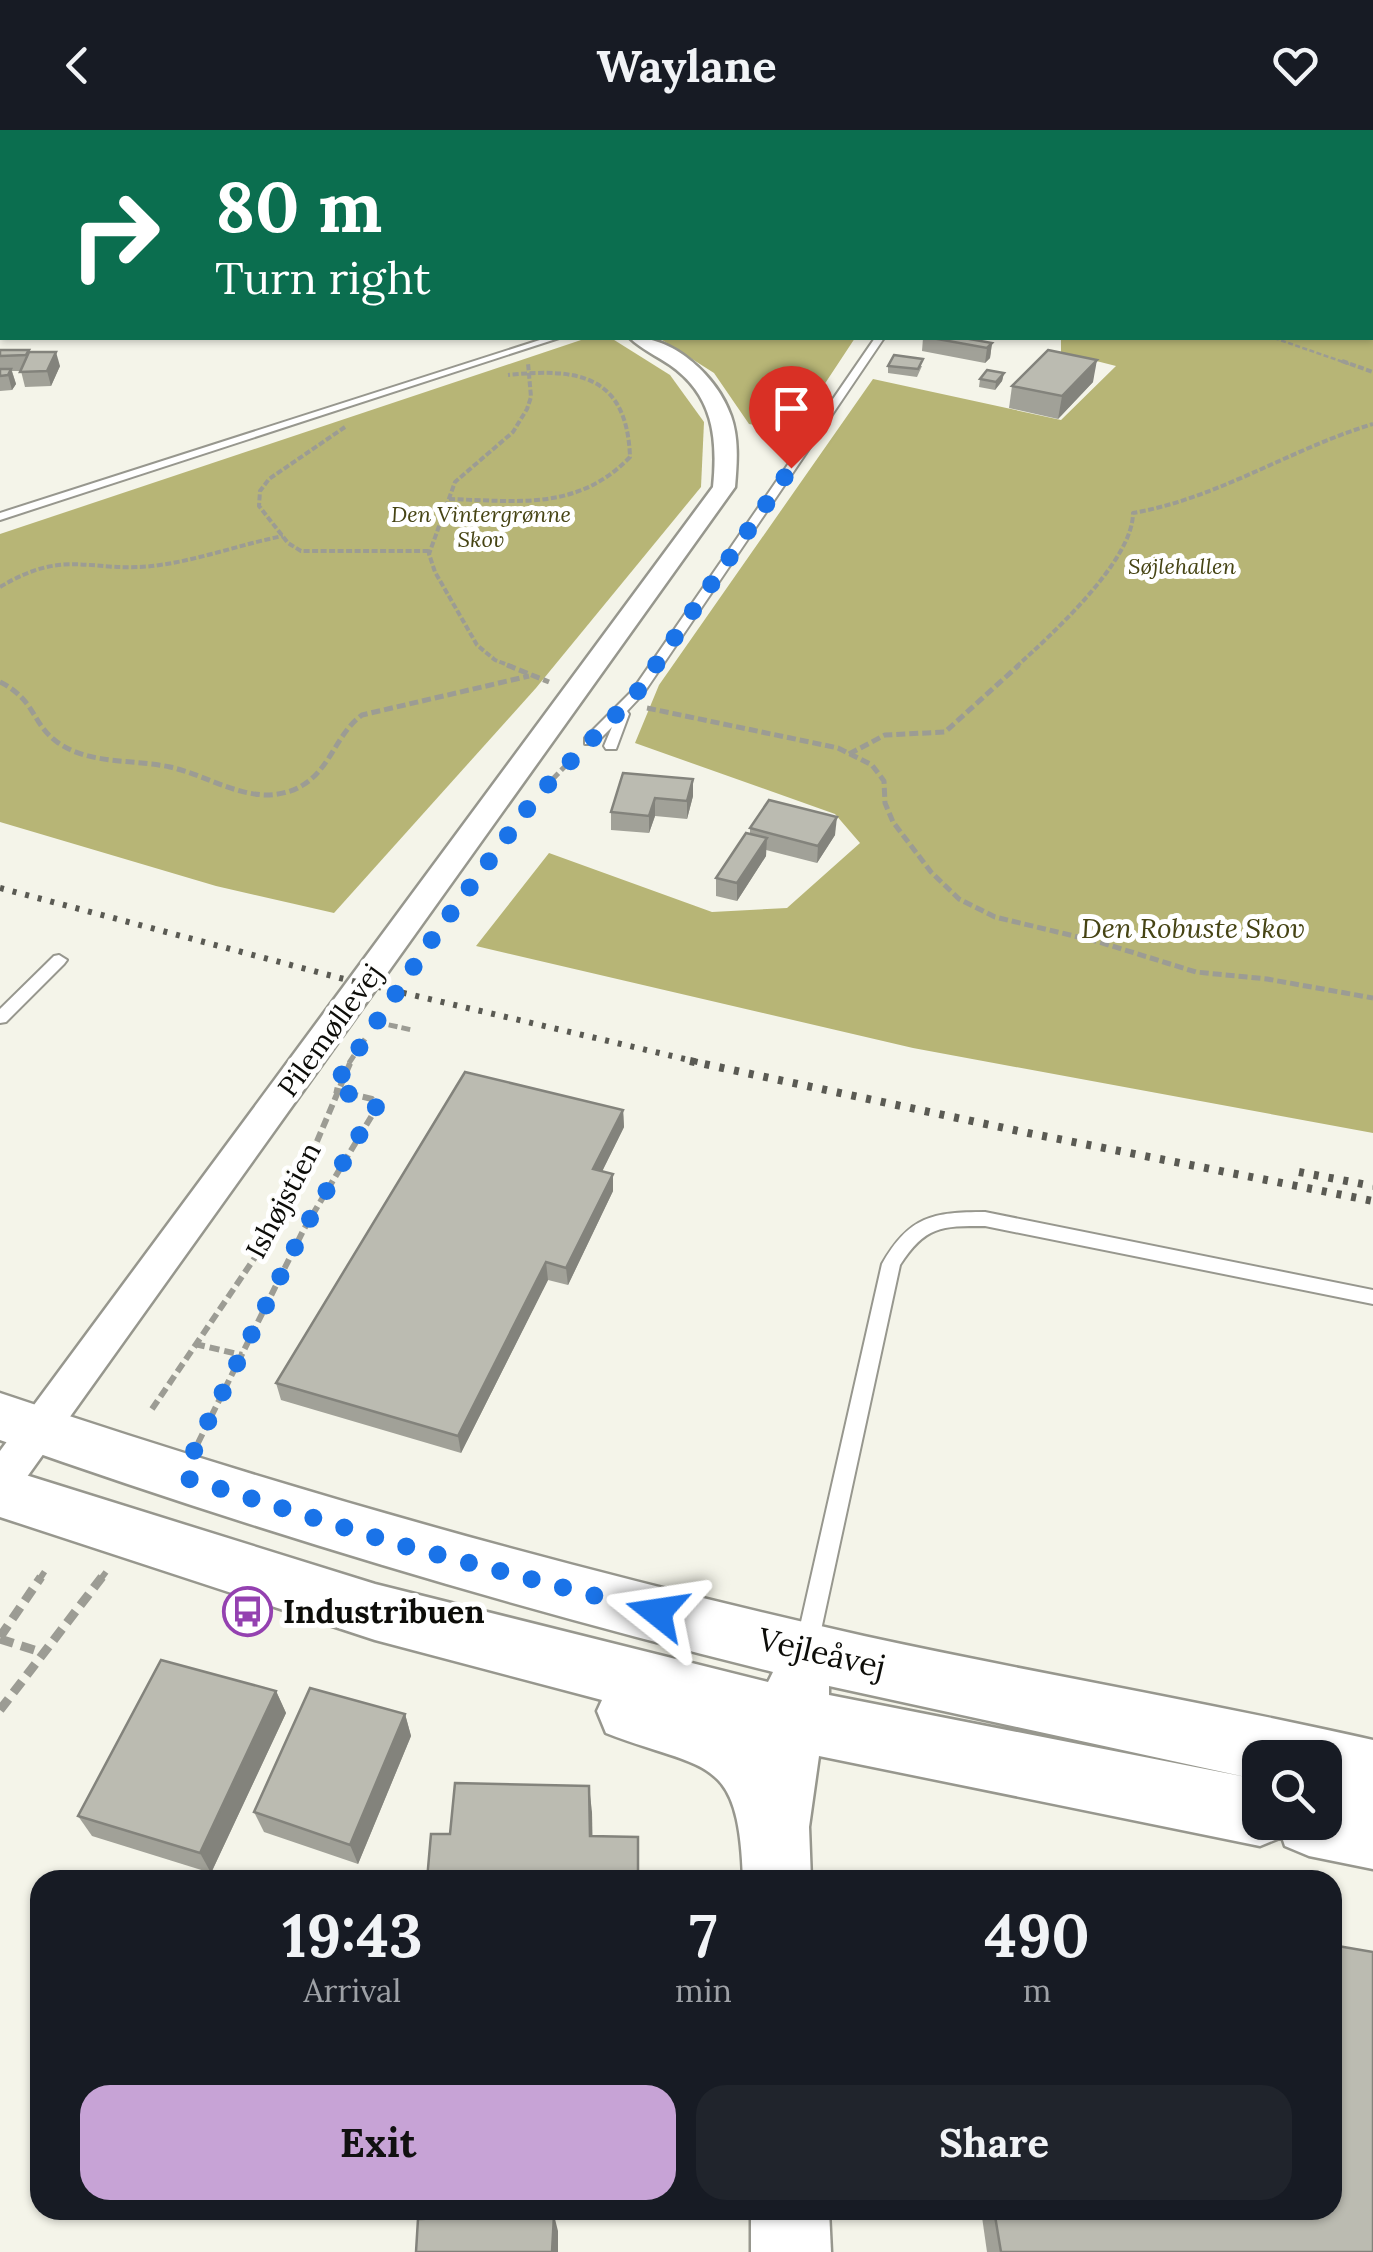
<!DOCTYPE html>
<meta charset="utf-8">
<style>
body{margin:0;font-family:Lora,serif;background:#20242c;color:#f1f3f6;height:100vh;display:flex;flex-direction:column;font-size:38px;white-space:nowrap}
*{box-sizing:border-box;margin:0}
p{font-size:32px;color:#9ea1a6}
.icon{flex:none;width:55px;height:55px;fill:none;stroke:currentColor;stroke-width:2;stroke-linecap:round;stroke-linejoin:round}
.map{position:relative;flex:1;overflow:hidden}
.panel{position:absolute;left:30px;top:1740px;width:1312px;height:350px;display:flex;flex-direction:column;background:#171b24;border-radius:30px;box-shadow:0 2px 8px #0004}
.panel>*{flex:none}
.guide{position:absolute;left:0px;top:0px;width:1375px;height:210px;box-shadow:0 2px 8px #0004;background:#0b6e4f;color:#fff;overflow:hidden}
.controls{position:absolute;left:1242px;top:1610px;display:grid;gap:20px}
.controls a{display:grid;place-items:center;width:100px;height:100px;border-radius:20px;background:#171b24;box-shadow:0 2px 8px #0004;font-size:50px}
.pin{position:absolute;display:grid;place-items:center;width:85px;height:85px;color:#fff;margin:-102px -42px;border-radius:50% 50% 50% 0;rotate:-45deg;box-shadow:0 0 10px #0007}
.pin .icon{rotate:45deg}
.me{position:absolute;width:110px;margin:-55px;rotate:285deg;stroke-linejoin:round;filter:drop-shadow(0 0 8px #0008)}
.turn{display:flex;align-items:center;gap:35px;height:210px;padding:0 50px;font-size:45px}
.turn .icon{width:130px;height:130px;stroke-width:2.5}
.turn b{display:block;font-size:70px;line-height:85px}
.eta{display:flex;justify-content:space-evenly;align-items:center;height:170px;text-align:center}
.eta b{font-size:60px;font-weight:700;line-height:70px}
.primary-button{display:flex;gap:20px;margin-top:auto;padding:20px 50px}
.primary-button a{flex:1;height:115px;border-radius:30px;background:#c7a3d6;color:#111;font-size:40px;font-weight:700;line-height:115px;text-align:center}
.primary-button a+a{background:#20242c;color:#f1f3f6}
header{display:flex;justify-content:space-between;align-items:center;height:130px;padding:0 50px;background:#171b24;font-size:45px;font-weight:700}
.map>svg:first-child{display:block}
.green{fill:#dfdeb1}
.forest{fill:#b7b576}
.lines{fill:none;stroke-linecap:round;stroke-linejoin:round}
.lane-casing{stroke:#97978e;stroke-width:4}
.street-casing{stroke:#97978e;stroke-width:5}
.secondary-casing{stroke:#97978e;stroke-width:5}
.path-far4{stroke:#9c9c94;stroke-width:2.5;stroke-dasharray:5 2.5;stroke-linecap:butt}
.path-far3{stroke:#9c9c94;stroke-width:4;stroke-dasharray:6 2.5;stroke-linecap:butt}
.path-far2{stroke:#9c9c94;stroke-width:5;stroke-dasharray:9 4;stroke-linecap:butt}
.path-far1{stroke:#9c9c94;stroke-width:6;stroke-dasharray:10 5;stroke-linecap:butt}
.path{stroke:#9c9c94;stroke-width:9;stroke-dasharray:14 8;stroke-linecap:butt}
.lane{fill:#fff;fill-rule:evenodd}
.street{fill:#fff;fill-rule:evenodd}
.secondary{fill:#fff;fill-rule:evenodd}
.rail-far1{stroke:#5a5a53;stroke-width:6;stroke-dasharray:4 9;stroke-linecap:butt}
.rail{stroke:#5a5a53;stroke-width:8;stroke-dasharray:5 10;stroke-linecap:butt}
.wall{fill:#a1a198}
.shaded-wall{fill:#83837c}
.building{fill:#bbbbb1;stroke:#83837c;stroke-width:2.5}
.route{stroke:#1a73e8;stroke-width:18;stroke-dasharray:0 32.4}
.labels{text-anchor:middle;stroke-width:10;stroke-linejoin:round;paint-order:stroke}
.far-park-label{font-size:22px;font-style:italic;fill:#464414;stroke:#fff}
.park-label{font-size:28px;font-style:italic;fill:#464414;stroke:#fff}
.street-label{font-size:28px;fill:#0d0d09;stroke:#fff}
.near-poi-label{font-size:32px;font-weight:bold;fill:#0d0d09;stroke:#fff;text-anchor:start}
.near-street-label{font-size:32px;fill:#0d0d09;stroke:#fff}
</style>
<header><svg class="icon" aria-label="back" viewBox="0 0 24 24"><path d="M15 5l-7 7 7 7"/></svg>Waylane<svg class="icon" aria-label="heart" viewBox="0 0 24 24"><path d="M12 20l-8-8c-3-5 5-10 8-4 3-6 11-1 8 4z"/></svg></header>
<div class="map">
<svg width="1373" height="2122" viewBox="0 0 1373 2122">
<rect width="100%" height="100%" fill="#f4f4e9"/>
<path class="green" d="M0,0H942L944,2H2L0,180Z"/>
<g class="forest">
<path d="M1003,0H1356L1358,2H1005Z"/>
<path d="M1373,20V1003L913,918L476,816L549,723L712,782L787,778L860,713L835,684L635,613L659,555L873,249L1061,290L1116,236L1061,222V208H1372Z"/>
<path d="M587,208H611L670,245L704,292L701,357L536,558L334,783L216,756L0,692V404Z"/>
<path d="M659,208H658H855L793,302L749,294L714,243Z"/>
</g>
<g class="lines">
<defs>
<g id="lane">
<path d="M135,0H145L147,2H138Z"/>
<path d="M512,0H520V2H513Z"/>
<path d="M827,0H835L836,2H829Z"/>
<path d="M982,0H990L992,2H984Z"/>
<rect x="0" y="30" width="2" height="4"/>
<rect x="0" y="70" width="2" height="4"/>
<path d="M0,118L2,119V123L0,124Z"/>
<path d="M546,208H559L0,390V383Z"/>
<path d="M875,208H884L643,564L627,581L629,584L616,619H606L604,616L612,597L595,614H585V608L632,561Z"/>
<path d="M59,825L67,830L64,834L6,892L0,893V879L54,826Z"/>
<path d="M985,1082L1373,1160V1174L985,1096C941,1096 925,1096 900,1135L818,1514L815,1521L807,1524L799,1521L796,1514L882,1134C909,1086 933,1082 985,1082Z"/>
</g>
<path id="street" d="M630,208C672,205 717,246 731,286C739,309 737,333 735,357L14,1365L0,1370V1321L713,357C718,307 713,265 670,235C657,226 641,219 630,208Z"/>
<g id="secondary">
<path d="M0,1263C284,1359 572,1440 864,1506C1033,1543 1206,1572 1373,1610V1739L1309,1726L1285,1716L1282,1707L1260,1716L819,1626L809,1697L811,1750H743C739,1622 706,1642 606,1603L597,1581L602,1570L375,1510L0,1387V1337L375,1454L768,1552L773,1542C511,1477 254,1400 0,1310ZM829,1556L1246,1647L829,1565ZM1260,1628H1325V1692H1260Z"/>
<path d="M751,2080H829L831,2122H751Z"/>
</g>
</defs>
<use href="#lane" class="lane-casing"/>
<use href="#street" class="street-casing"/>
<use href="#secondary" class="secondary-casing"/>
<g class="path-far4">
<path d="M1150,0L1157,2"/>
<path d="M1274,208L1349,234"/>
</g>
<g class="path-far3">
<path d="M1342,231L1373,242"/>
<path d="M345,297L269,349L260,361L259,376L288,413L301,421H430"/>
<path d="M449,369C518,371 578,381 630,327C627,244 577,238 508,245"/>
<path d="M0,457C68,416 92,445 160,435C202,429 242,414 283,406"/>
<path d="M513,537L495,530L477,515L435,442L429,424L455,352L513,302L527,279L531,267L528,233"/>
<path d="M1016,537C1051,505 1133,431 1133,383C1219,368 1290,319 1373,294"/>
</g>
<g class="path-far2">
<path d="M507,535L549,552"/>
<path d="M0,552C36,570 31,593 57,612C89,635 133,629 170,637C202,644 232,664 266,665C278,665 292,662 303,655C331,638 336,604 362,585L529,546"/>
<path d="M647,578L838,618L872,635L884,651L885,673L893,692L931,742L959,769L995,787L1099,812L1196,842L1267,849L1373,868"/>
<path d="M849,624L885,605L945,602L1019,535"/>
<path d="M543,659L576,625"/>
<path d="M376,892L412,900"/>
<path d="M349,933L365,909"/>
</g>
<g class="path-far1">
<path d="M195,1214L242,1225"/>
<path d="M152,1279L273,1101L307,1035L351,931"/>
<path d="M198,1313L304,1099L377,977L372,969L334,960"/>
<path d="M39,1450L45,1441"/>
<path d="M100,1450L109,1438"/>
</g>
<g class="path">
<path d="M0,1507L41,1447"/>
<path d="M0,1509L44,1523"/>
<path d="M0,1580L102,1447"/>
</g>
<use href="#lane" class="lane"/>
<use href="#street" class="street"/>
<use href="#secondary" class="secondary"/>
<path class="rail-far1" d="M0,758L340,848L702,933"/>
<g class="rail">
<path d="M690,931L1028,1003L1373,1071"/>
<path d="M1299,1042L1373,1056"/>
</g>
</g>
<g class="wall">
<path d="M780,0H793V2H781Z"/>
<path d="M923,208H964L992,213L990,228L985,233L922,221Z"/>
<path d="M0,220H29V222L60,236L51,256L25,257L21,241H12L16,254L12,260L0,261Z"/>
<path d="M888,236H922L917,247L888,243Z"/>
<path d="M1004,243L1002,251L995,260L979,257L980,249Z"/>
<path d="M1093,252L1058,289L1009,278L1012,256Z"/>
<path d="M693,649V666L687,689L655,686L649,703L611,700V682Z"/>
<path d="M750,698L835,705L817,733L766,720V726L737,771L716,766V748L750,704Z"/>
<path d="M623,980L624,997L602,1041L613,1044V1061L568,1155L548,1150L461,1323L281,1270L276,1253Z"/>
<path d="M276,1561L286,1583L211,1743L92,1706L78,1686Z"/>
<path d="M405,1584L411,1606L358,1734L264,1702L254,1682Z"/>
<path d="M981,2080H1332L1373,2122H987Z"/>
</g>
<g class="shaded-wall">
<path d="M992,213L990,228L985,233L987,218Z"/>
<path d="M56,222L60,236L51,256L47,241Z"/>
<path d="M1097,230L1093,252L1058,289L1062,266Z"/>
<path d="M11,239L16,254L12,260L8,245Z"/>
<path d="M1004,243L1002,251L995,260L996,252Z"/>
<path d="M693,649V666L687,689V671Z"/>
<path d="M655,668V686L649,703V686Z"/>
<path d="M837,687L835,705L817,733L818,716Z"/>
<path d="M767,708L766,726L737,771V753Z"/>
<path d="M623,980L624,997L595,1056L593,1039Z"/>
<path d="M613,1044V1061L568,1155L566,1138Z"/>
<path d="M546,1132L548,1150L461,1323L458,1306Z"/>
<path d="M276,1561L286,1583L211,1743L200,1723Z"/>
<path d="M405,1584L411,1606L358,1734L350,1715Z"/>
<path d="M589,1656L592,1682L593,1732L590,1706Z"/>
<path d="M554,2085L558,2101V2122H552Z"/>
</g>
<g class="building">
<path d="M50,0H65L63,2H49Z"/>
<path d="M650,0H664L665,2H650Z"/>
<path d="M932,208H964L992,213L987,218Z"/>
<path d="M0,220H29L26,225L0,226Z"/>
<path d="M1048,220L1097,230L1062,266L1012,256Z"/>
<path d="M29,222H56L47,241L20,242Z"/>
<path d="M894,225L923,229L918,239L888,236Z"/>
<path d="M0,239H11L8,245L0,246Z"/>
<path d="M987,240L1004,243L996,252L980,249Z"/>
<path d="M623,643L693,649L687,671L655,668L649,686L611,682Z"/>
<path d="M769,670L837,687L818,716L750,698Z"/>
<path d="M746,703L767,708L737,753L716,748Z"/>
<path d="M465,942L623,980L593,1039L613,1044L566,1138L546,1132L458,1306L276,1253Z"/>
<path d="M161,1530L276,1561L200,1723L78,1686Z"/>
<path d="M310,1558L405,1584L350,1715L254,1682Z"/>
<path d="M455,1653L589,1656L590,1706L638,1707V1750H427L431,1704H450Z"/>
<path d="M1332,1815L1373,1822V2122H1001L994,2080H1332Z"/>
<path d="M554,2085L552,2122H416L418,2089Z"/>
</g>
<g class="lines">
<path class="route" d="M657,1482L397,1414L186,1348L195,1318L304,1099L376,977L372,970L334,960L343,942L437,802L536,667L636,564L791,338"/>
</g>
<defs>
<symbol id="bus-ring" viewBox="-11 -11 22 22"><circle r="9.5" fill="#fff" stroke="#9441b0" stroke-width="1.5"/><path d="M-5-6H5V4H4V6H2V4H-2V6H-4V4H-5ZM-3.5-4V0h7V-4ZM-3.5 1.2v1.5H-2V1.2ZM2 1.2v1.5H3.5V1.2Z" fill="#9441b0"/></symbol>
</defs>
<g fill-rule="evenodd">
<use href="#bus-ring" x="220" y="1454" width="55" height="55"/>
</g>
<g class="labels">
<g class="far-park-label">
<text x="481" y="392">Den Vintergrønne<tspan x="481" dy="25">Skov</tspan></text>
<text x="1182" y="444">Søjlehallen</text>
</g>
<g class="park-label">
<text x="1193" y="808">Den Robuste Skov</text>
</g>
<g class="street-label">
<text transform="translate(330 900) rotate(-54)" y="10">Pilemøllevej</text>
<text transform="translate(283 1070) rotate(-62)" y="10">Ishøjstien</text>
</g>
<g class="near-poi-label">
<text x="283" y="1493">Industribuen</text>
</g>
<g class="near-street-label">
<text transform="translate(822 1523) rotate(13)" y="11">Vejleåvej</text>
</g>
</g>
</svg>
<div class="controls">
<a><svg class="icon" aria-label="search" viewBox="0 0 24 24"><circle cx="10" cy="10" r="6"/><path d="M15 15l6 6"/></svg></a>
</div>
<div class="pin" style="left:791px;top:338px;background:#d93025"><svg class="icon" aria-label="arrive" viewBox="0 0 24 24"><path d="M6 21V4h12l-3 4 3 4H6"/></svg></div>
<svg class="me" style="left:657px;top:1482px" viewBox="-20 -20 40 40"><path d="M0-17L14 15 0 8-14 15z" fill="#1a73e8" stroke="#fff" stroke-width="4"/></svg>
<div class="guide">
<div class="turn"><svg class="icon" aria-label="right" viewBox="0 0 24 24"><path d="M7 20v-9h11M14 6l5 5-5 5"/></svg><div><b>80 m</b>Turn right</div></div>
</div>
<section class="panel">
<div class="eta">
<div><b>19:43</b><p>Arrival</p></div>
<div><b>7</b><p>min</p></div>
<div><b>490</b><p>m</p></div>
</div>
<div class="primary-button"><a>Exit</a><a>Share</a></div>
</section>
</div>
